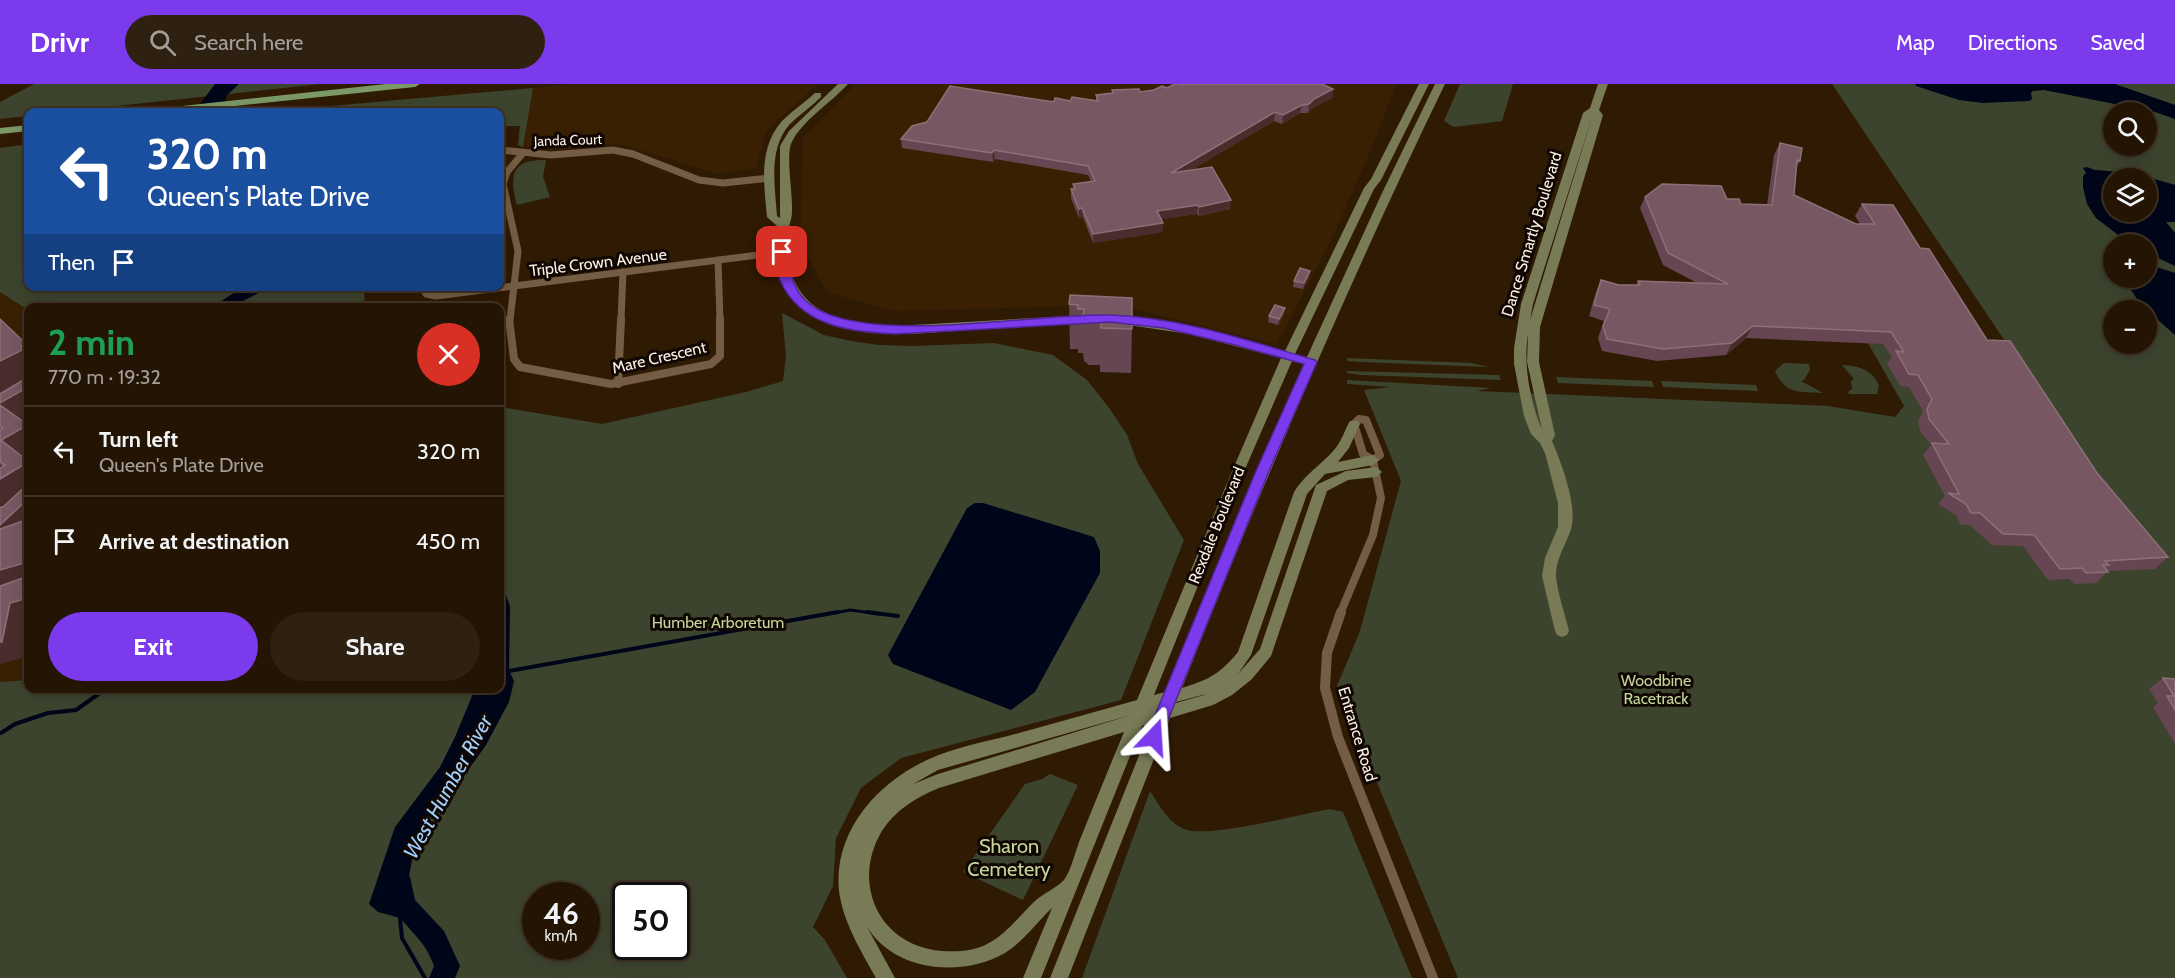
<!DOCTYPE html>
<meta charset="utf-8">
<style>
body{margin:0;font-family:Cabin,sans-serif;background:#2f2112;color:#f1f3f6;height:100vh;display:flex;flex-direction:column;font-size:22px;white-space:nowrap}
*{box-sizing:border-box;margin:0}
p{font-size:20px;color:#a39e9a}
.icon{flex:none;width:33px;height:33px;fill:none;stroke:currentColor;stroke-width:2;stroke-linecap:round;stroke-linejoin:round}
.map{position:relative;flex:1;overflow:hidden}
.details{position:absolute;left:24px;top:219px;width:480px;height:390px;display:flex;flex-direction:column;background:#231403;border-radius:12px;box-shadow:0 3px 15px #0003,0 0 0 2px #403325}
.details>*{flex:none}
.hud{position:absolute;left:24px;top:24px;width:480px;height:183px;border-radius:12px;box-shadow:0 3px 15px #0003,0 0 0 2px #403325;background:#1a4fa0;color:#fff;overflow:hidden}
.fabs{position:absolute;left:2103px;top:18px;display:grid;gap:12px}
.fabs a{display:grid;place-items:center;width:54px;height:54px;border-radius:50%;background:#231403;box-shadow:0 3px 15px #0003,0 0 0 2px #403325;font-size:30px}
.speed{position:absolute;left:522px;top:798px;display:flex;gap:12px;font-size:30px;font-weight:700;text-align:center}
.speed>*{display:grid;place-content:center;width:78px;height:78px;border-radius:50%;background:#231403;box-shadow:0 3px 15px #0003,0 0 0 2px #403325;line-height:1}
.speed small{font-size:15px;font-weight:400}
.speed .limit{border:3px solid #111;border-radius:9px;background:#fff;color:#111}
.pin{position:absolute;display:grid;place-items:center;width:51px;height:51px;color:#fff;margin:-26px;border-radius:12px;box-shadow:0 3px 9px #0006}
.me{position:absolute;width:66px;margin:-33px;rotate:20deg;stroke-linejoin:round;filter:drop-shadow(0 0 4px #0008)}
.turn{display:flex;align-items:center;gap:21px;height:126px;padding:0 24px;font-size:27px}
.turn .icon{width:78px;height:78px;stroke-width:2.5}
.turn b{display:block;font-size:42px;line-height:51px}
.then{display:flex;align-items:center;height:57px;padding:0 24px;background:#0003;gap:12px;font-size:22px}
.round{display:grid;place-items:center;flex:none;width:63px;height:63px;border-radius:32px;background:#2f2112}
.headline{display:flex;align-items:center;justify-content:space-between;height:102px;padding:0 24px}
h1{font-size:36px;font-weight:700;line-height:45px;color:#1e9e55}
.cta{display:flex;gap:12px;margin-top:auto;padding:12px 24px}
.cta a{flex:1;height:69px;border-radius:36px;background:#7c3aed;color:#fff;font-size:24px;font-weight:700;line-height:69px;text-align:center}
.cta a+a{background:#2f2112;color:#f1f3f6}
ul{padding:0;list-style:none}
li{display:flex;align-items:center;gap:18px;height:90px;padding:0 24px;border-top:2px solid #403325}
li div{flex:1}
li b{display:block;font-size:22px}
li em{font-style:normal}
header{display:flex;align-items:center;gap:36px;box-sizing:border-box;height:84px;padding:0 30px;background:#7c3aed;color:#fff}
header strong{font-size:28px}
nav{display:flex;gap:33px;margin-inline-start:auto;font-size:21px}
.search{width:420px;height:54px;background:#2f2112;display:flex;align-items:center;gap:15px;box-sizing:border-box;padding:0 21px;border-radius:33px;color:#a39e9a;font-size:22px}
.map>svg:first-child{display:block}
.built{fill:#3a2002}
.green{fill:#3d442e;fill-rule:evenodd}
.water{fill:#000619;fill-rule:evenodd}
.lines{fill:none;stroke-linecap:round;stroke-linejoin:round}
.stream-far1{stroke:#000619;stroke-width:3}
.stream{stroke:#000619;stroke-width:4}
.river{fill:#000619;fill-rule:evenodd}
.street-far2{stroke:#755d45;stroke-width:7}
.street-far1{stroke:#755d45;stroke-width:8}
.street{stroke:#755d45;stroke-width:10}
.secondary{fill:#787b56;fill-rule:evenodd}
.primary{fill:#7b9967;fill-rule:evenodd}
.wall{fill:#664652}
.shaded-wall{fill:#492d2c}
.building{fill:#775862;stroke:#8c7077;stroke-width:1.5}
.route{fill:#7c3aed;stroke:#51269a;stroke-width:1.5}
.labels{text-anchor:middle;stroke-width:6;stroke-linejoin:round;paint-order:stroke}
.far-street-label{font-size:14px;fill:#fdf1e6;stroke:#100702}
.street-label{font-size:16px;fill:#fdf1e6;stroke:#100702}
.park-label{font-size:16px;fill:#c5d79b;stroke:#100702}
.near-park-label{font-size:20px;fill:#c5d79b;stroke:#100702}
.near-water-label{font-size:21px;font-style:italic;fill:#a1d0ff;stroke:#100702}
</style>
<header>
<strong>Drivr</strong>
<div class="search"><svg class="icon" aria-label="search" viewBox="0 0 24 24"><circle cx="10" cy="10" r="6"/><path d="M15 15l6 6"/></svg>Search here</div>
<nav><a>Map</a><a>Directions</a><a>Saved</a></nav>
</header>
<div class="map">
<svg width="2175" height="894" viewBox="0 0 2175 894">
<rect width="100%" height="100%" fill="#2f1a04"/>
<g class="built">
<path d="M573,0H818L766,47L756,84L718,90L620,60L551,66L523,63L533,4Z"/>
<path d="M856,0H1396L1372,63L1335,148L1277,260L1117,221L893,227L827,208L800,158L803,54Z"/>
<path d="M0,208L28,226V596L0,598Z"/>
</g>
<g class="green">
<path d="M34,0H320L61,28H28V32L0,35V18Z"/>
<path d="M1460,0H1513L1502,37L1454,43L1444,37Z"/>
<path d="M1832,0H2175V894H1458L1337,602L1360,547L1401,397L1364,306L1391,303L1347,300V296L1491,304L1477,307L1828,322L1895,333L1904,322L1865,254L2005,257ZM2114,28H2146V62H2114ZM2114,94H2146V128H2114ZM2114,160H2146V194H2114ZM2114,226H2146V260H2114Z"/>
<path d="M533,4L523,63L518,61L520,42H500V28H263Z"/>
<path d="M28,60V202L364,203L365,223L28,224V226L0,208V64Z"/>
<path d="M546,76L543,93L550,113L517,121C509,92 511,75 546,76Z"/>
<path d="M782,229L824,251L851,257L879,261L912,262L994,259L1053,271L1087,296L1110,325L1127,351L1138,380L1184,456L1121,616L901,674L861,704L836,754L833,802L813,843L825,856L847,894H0V598L28,596V604H500V323L602,340L746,308L783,297L786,272ZM536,812H586V862H536ZM626,812H676V862H626Z"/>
<path d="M1347,274L1471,279L1489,283L1361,278L1347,277Z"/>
<path d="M1784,279L1809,280L1810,286L1804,296L1801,297L1823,309C1800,308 1786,311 1775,287Z"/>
<path d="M1842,281C1859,282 1871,285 1879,301L1877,310H1849L1848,308L1852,305L1851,297L1854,295Z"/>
<path d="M1347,287L1499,291L1501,296L1361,291L1347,289Z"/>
<path d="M1556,293L1652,297L1654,303L1558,299Z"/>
<path d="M1661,297L1756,301L1758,307L1663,303Z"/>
<path d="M1050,690L1078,701L1023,816L963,788L1025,700L1042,695Z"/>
<path d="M1150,707C1158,720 1169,739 1184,745C1205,755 1302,730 1330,725L1343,728L1412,894H1082Z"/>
</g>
<g class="water">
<path d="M215,0H239L226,12L225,28H194Z"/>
<path d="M1915,0H2115L2175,21V35L2155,28L2044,6L2033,7L2031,9L2032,15L2029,17L1983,19L1959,16L1916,2Z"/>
<path d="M2087,83L2095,86L2134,89L2175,101V138H2166L2175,149V182L2147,169L2146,160H2130L2096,134L2087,120L2083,103V92L2086,89L2083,84ZM2114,94H2146V128H2114Z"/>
<path d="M2147,180L2175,189V251L2141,221L2123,194H2146Z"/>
<path d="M243,203H270L232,223H212Z"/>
<path d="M975,419H983L1094,453L1100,467V489L1035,608L1011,626L893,580L888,571L967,424Z"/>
<path d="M500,492L510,523L509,586L514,597L509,618L486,661L461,696L438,716L416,755L407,803L408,823L400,834L378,828L369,820L395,743L440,683L455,653L475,605L500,604Z"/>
</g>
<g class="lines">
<path class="stream-far1" d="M829,530L850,526L879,530"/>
<g class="stream">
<path d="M867,528L898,532"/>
<path d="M509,587L838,528"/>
<path d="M1,649L15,640L48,629L76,626L107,604"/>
<path d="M400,834L402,854L425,894"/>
</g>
<path class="river" d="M401,789L410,793L415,816L444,847L460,882L455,894H429L434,882C432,877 429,870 426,865C412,842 379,824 392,793Z"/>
<g class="street-far2">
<path d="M500,66L551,71L613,66L633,70L699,96L723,99L770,94"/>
<path d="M718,176L720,236"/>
<path d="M422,202L426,210L436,212L782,168"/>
<path d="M510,236L518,167L503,100L507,88L523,69"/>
<path d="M621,236L623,188"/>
</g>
<g class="street-far1">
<path d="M509,235L514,275L520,283L611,300L711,280L720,272V235"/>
<path d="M618,300L621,235"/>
<path d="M1359,335L1366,336L1380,371L1373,376L1363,370L1354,340Z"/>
<path d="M1340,530L1373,451L1381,414L1373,376"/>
</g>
<path class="street" d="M1341,528L1327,569L1325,604L1338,653L1433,894"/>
<g class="secondary">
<path d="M838,0H848C832,18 800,38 791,60C786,74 793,111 792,128C792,137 787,145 787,155C787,227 834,239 895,242L1087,231L1091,232V238C1079,241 1067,240 1055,241C1032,242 1009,243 986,245C924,248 798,270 780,187C777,172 774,157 777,142L767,133C764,100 758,64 782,37C792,27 804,19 815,9H821V13C811,23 799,31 789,41C768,66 775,102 777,132L780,134V62L789,47Z"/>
<path d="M1419,0H1429L1381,96L1374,105L1295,270L1307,273L1382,109L1435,0H1445C1349,198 1263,399 1182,604C1208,596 1220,590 1238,568L1294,408C1304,391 1321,381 1334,366C1342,357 1344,347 1350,337H1358L1360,340L1349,364L1338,378L1373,371L1379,376L1373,381L1325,390L1307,410L1251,571L1238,590L1260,565L1316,401L1346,387L1376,383L1382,388L1376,393L1348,396L1327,407L1271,572L1252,595L1232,611L1213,621L1170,634L1068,894H1050L1152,639L1142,642L1041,894H1023L1052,824C1036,839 1024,857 1005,869C962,894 893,888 866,841L895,894H876C861,867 843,838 839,807C833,748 877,699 927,676C954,663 990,657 1019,649C1059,638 1098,627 1137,616L1230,392L1281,274L1189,250L1115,239L1109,235L1115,231L1189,243L1285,267L1364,104L1371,95ZM1292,277L1304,280L1165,608L1154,611L1242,392ZM1206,610L1204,611L1176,619V618ZM1131,631L938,690L913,700L938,686ZM1124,648C1109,684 1094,721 1079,758C1075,769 1071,786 1064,796C1057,804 1043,809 1034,818C1019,832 1007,850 987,860C974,867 957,868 943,867C880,863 850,800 882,747C895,726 917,713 939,704Z"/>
<path d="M1598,0H1608L1599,26L1603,31L1540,243L1539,278L1555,351L1552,357C1561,378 1578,422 1571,445C1566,461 1555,476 1556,493C1558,511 1565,530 1569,547L1567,551L1562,553L1557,551L1555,547L1542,492L1545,474L1558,443V419L1545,369L1540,359L1531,350L1524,332L1514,280V264L1521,220L1583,29L1590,24ZM1593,30L1530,236L1533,220ZM1528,250L1527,278L1542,346C1530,316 1523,281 1528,250Z"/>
</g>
<g class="primary">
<path d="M386,0H420L415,3L179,28H149L154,25Z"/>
<path d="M28,41V47L0,50V44Z"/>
</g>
</g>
<g class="wall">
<path d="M1183,1L1333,5L1332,14L1312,24L1308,29H1300L1282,40L1274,37L1191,86L1230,125L1199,132L1197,130L1161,135L1163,139L1162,148L1093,159L1083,133L1079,134L1071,114V105H1073V100L1091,98L1088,91L995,75L993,78L902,64L901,55L1054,18L1070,17H1096V11L1112,9V6L1140,8Z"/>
<path d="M1780,59L1800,77L1797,82L1794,111L1856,140H1860L1855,132L1862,120L1920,164L1987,256L2168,473L2155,485L2108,487L2096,499L2074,500L2070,495L2048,496L2023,462L1992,461L1970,441H1961L1956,431L1938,420L1945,412L1923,371L1931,361L1920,347L1918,337L1923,327L1909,303L1900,302L1887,279L1892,273L1883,260L1746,254L1726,271L1657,277L1602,267L1598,254L1604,237L1589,232L1596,208L1601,196L1619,201H1636L1638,197L1697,199L1663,181L1640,124L1645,113L1727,115L1741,120L1767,121L1774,71Z"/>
<path d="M1310,187L1309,193L1303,205L1293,203L1294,197Z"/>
<path d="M1070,211L1132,245L1131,289L1100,288V281H1089L1084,277L1083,269H1078V265H1070L1069,220Z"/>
<path d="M1284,230L1278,241L1268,238L1269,232Z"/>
<path d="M0,235L28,263V330L20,335L28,341V368L22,372L28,377V541L22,574L3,423L7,419L3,422L0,420V384L3,383L0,381Z"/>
<path d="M2163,594L2175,595V660L2153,623L2158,619L2149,605Z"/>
</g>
<g class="shaded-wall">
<path d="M1333,5L1332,14L1312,24L1308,29L1309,20L1314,15Z"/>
<path d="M1302,21L1300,29L1282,40L1283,31Z"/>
<path d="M1275,28L1274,37L1171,98V89Z"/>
<path d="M994,66L995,75L993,78L992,69Z"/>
<path d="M1231,116L1230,125L1199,132V123Z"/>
<path d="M1198,121L1197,130L1156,136L1157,127Z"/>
<path d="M1082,124L1083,133L1079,134V125Z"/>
<path d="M1163,139L1162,148L1093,159V150Z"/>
<path d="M1310,187L1309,193L1303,205L1304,199Z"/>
<path d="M1285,224L1284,230L1278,241L1279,235Z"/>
<path d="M1753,242L1746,254L1726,271L1732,259Z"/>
<path d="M25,259L28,263V300L0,313V277Z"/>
<path d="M28,303V330L16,337L0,321V319Z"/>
<path d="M28,341V368L18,374L1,356Z"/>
<path d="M28,378V406L3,422L0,420V395Z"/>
<path d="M28,415V449L0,456V441Z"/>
<path d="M28,478V500L0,508V486Z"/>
<path d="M28,514V541L22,574L0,580V558L10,519Z"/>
</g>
<g class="building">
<path d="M1175,0H1181L1183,1L1185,0H1322L1333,5L1314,15L1309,20L1302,21L1283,31L1275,28L1171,89L1212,83L1231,116L1199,123L1198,121L1157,127L1163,139L1093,150L1082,124L1079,125L1071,105H1075L1073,100L1095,97L1088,82L994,66L992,69L901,55L912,42L927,38L950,2L1054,18L1055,14L1070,17L1072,13L1098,17L1096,11L1113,9L1112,6L1139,5L1140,8L1154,6L1162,2L1167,4Z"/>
<path d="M1780,59L1802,64L1800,77L1797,76L1794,111L1856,140H1875L1862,120L1893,121L1920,164L1929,165L1987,256L2010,257L2097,389L2168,473L2105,477L2109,481H2103L2108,488L2086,489L2082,484L2060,485L2034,451L2003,450L1980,429H1971L1966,420L1948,409L1959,410L1932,359L1949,360L1929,335L1927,325L1932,315L1918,291L1909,290L1896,267L1904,268L1891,248L1753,242L1732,259L1663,265L1607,255L1603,242L1610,225L1594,221L1601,196L1619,201H1640L1638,197L1728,200L1668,169L1645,113L1662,100L1721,102L1727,115H1739L1741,120L1772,121Z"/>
<path d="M1300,184L1310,187L1304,199L1294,197Z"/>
<path d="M1070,211L1132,214V245L1101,244V237H1089L1083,233L1084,225H1078V221L1069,220Z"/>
<path d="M1275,221L1285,224L1279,235L1269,232Z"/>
<path d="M0,235L25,259L21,262L24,265L0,277Z"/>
<path d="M28,293V303L0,319V310Z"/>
<path d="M0,321L28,341L1,356L28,377V378L0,395V384L5,381L0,378V346L3,344L0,341Z"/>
<path d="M28,400V415L0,441V423H3Z"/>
<path d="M28,435V478L0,486V445Z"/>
<path d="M28,492V514L10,519L2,558H0V502Z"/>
<path d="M2163,594L2175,595V626L2167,612H2174Z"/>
</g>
<path class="route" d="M782,164L787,168C790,186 792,204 806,217C857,265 1039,228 1110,231C1180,233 1249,257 1315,276L1317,278L1269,387L1159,658L1154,660L1148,658L1146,653L1256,387L1304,280L1235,261L1164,244L1110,238L895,250C850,248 800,242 780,196C777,188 777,176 776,168Z"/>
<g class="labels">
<g class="far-street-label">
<text transform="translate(568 56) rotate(-2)" y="5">Janda Court</text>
</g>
<g class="street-label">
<text transform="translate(1531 150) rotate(-73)" y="6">Dance Smartly Boulevard</text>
<text transform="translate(598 178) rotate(-7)" y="6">Triple Crown Avenue</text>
<text transform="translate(659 273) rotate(-13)" y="6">Mare Crescent</text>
<text transform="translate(1216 441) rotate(-68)" y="6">Rexdale Boulevard</text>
<text transform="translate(1358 650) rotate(73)" y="6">Entrance Road</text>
</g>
<g class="park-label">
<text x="718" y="544">Humber Arboretum</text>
<text x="1656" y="602">Woodbine<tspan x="1656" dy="18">Racetrack</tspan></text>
</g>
<g class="near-park-label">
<text x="1009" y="769">Sharon<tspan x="1009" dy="23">Cemetery</tspan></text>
</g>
<g class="near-water-label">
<text transform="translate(448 703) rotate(-61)" y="7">West Humber River</text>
</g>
</g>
</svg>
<div class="fabs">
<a><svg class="icon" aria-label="search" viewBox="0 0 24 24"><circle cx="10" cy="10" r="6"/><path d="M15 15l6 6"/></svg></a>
<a><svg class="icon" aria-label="layers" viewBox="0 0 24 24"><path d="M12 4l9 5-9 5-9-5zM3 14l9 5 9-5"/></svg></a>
<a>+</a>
<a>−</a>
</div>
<div class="speed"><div>46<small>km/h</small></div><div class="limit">50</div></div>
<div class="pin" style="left:782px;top:168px;background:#d93025"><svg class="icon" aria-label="arrive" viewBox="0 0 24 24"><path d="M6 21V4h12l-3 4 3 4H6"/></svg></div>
<svg class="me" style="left:1154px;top:653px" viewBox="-20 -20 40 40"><path d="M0-17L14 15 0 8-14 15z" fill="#7c3aed" stroke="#fff" stroke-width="4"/></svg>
<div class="hud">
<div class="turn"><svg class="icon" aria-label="left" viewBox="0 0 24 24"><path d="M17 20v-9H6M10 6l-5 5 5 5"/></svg><div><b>320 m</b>Queen's Plate Drive</div></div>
<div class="then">Then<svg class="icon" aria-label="arrive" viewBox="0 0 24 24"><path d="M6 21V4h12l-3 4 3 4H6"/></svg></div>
</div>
<section class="details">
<div class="headline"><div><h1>2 min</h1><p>770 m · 19:32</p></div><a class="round" style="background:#d93025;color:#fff"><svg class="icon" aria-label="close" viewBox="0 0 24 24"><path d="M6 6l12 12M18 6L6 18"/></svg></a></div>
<ul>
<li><svg class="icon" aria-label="left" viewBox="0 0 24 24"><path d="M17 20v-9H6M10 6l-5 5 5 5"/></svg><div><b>Turn left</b><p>Queen's Plate Drive</p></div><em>320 m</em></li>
<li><svg class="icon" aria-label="arrive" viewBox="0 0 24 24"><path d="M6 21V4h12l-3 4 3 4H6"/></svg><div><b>Arrive at destination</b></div><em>450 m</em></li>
</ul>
<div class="cta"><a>Exit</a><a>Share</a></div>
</section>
</div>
